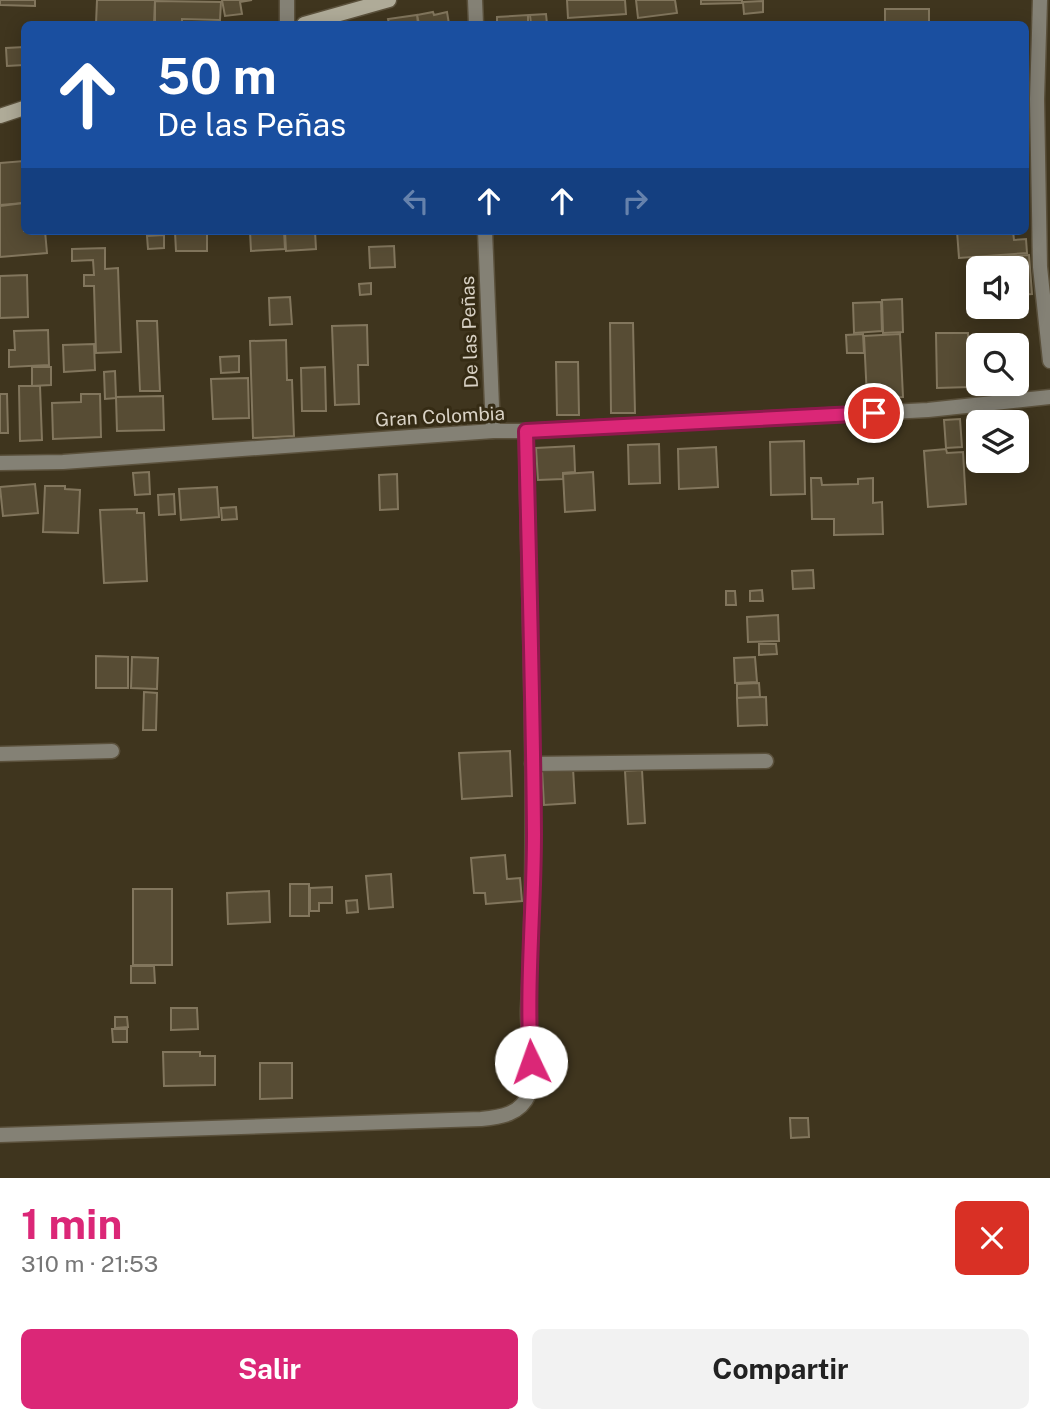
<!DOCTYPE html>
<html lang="es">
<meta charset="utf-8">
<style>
body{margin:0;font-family:"Public Sans",sans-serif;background:#f2f2f2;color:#222;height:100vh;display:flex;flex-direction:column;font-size:26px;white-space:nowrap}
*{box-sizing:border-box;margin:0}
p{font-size:23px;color:#767676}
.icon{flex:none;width:38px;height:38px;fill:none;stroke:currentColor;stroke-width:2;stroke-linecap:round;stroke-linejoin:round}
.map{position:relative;height:1178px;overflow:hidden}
.drawer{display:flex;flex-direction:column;background:#fff;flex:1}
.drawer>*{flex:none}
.guide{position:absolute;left:21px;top:21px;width:1008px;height:214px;border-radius:10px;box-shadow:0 4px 18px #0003;background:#1a4fa0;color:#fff;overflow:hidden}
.fabs{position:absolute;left:966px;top:256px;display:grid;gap:14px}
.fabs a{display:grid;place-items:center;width:63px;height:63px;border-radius:10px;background:#fff;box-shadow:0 4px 18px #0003;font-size:35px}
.pin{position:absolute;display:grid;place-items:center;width:60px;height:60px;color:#fff;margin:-30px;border:4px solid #fff;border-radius:50%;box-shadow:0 2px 7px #0007}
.me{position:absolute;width:77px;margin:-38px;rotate:357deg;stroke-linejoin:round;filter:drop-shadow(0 0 5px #0008)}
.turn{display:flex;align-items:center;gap:24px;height:147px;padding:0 21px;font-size:32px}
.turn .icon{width:91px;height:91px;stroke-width:2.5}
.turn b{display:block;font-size:49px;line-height:60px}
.lanes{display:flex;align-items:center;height:66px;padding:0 21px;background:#0003;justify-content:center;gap:35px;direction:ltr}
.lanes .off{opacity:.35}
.round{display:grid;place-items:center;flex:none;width:74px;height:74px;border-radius:10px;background:#f2f2f2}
.summary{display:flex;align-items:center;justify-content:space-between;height:119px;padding:0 21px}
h1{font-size:42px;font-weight:700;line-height:52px;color:#db2777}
.button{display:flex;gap:14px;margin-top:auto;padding:14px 21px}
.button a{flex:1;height:80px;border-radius:10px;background:#db2777;color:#fff;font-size:28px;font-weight:700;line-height:80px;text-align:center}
.button a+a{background:#f2f2f2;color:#222}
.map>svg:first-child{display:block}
.building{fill:#574c34;stroke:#82765d;stroke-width:2}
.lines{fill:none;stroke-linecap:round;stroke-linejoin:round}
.street-casing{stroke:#5b513c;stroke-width:17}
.secondary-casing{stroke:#5b513c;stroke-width:17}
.street{stroke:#848175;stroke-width:14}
.secondary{stroke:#afab98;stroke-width:14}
.route-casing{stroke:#8e194d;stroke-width:18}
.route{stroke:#db2777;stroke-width:12}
.labels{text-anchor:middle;stroke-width:6;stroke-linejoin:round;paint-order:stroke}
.street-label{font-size:19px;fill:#d9d2c5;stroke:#352b14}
</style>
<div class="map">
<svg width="1050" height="1178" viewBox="0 0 1050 1178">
<rect width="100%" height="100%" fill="#3f351e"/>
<g class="building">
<path d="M0,0H35V6L0,5Z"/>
<path d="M97,0H155L154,24H96Z"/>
<path d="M222,0H252L240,2L242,14L225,16Z"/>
<path d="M567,0H625L626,14L568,18Z"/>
<path d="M636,0H675L677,13L638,18Z"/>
<path d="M701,0H742V3L701,4Z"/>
<path d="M155,1L221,2L220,20L182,19V24H155Z"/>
<path d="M763,1V12L744,14L743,2Z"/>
<rect x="885" y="9" width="44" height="15"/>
<path d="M433,12L434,15L447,12L449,24H419L417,15Z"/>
<path d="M546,14L547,24H531L530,15Z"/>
<path d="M417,15L418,24H389L388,19Z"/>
<path d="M528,15V24H497V17Z"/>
<path d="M24,47V65L7,66L6,48Z"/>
<path d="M24,161V203L0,205V163Z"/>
<path d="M24,203V231H45L47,253L0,257V206Z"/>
<path d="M250,231H284L285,249L251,251Z"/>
<path d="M285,231H315L316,249L286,251Z"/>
<path d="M957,231H1013L1014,240L1026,239L1027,253L959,258Z"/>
<path d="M175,232H207V251H176Z"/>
<path d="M164,235V248L148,249L147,236Z"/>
<path d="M394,246L395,267L370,268L369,247Z"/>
<path d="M105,248V269L118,268L121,352L96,353L94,286H84V275H94L93,260L72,261V249Z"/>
<path d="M1029,255L1032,294L1017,295V268H978V298L976,258Z"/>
<path d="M27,275L28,317L0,318V276Z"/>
<path d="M371,283V294L360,295L359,284Z"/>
<path d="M290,297L292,324L270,325L269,298Z"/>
<path d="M902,299L903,332L883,333L882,300Z"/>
<path d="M881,302L882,331L854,333L853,303Z"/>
<path d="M137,321H157L160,391H140Z"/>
<path d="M610,323H633L635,413H611Z"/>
<path d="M367,325L368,365H358L359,404L335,405L332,326Z"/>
<path d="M48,330L49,365L9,367V350H15L14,331Z"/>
<path d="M936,333H968L970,387L937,388Z"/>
<path d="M863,334L864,353H847L846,335Z"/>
<path d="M900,334L903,397L867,398L864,336Z"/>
<path d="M286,340L287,380H292L294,436L253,438L250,341Z"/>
<path d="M94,344L95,370L64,372L63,345Z"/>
<path d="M239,356V372L221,373L220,357Z"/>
<path d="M556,362H578L579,415H557Z"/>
<path d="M32,367H51V385L32,386Z"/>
<path d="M325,367L326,411H302L301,368Z"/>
<path d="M115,371L116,398L105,399L104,372Z"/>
<path d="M248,378L249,418L213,419L211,379Z"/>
<path d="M19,386H40L42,440L20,441Z"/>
<path d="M0,394H7L8,433H0Z"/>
<path d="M81,394H100L101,437L53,439L52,403L81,402Z"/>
<path d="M163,396L164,430L117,431L116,397Z"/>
<path d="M960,419L962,447L946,448L944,420Z"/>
<path d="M804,441L805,494L771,495L770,442Z"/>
<path d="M659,444L660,483L629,484L628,445Z"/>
<path d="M574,446L575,472L563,473V479L538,480L536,448Z"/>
<path d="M716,447L718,487L679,489L678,449Z"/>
<path d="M946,449L947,453L963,452L966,504L928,507L924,451Z"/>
<path d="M149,472L150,494L135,495L133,473Z"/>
<path d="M593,472L595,510L565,512L563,474Z"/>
<path d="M397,474L398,509L380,510L379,475Z"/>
<path d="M811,478H821L822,485L858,484V479L873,478V503L882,502L883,534L834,535V519H812Z"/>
<path d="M35,484L38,513L3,516L0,487Z"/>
<path d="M45,486H65V489L80,490L78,533L43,532Z"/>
<path d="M217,487L219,517L181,520L179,489Z"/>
<path d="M174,494L175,514L159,515L158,495Z"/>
<path d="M236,507L237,519L222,520L221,508Z"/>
<path d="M137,509V513H144L147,581L104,583L100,510Z"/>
<path d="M813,570L814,588L793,589L792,571Z"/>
<path d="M762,590L763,601H750V591Z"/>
<path d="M726,591H735L736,605H726Z"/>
<path d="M778,615L779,641L748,642L747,617Z"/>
<path d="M759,644H776L777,654L759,655Z"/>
<path d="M96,656L128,657V688H96Z"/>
<path d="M132,657L158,658L157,689L131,688Z"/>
<path d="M755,657L757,682L735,683L734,658Z"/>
<path d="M759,683L760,697L737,698V684Z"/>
<path d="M144,692L157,693L156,730H143Z"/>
<path d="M766,697L767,725L738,726L737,698Z"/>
<path d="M510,751L512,796L462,799L459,753Z"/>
<path d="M573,768L575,803L544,805L542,770Z"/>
<path d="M642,770L645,823L628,824L625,771Z"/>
<path d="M505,855L507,879L520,878L522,901L486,904L485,893H474L471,858Z"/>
<path d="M391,874L393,907L369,909L366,876Z"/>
<rect x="290" y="884" width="19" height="32"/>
<path d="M332,887V903H319V911H310V888Z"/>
<rect x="133" y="889" width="39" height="76"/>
<path d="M269,891L270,922L228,924L227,893Z"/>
<path d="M357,900L358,912L347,913L346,901Z"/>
<path d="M131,966H154L155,983H131Z"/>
<path d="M171,1008H197L198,1029L171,1030Z"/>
<path d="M115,1017H127L128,1027L115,1028Z"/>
<path d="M112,1029H127V1042H113Z"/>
<path d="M163,1052H200V1056H215V1085L164,1086Z"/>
<path d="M260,1063H292V1098L260,1099Z"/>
<path d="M790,1118H808L809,1137L791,1138Z"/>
</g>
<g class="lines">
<defs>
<g id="street">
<path d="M475,0L476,24"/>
<path d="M1040,0L1037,99L1040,267L1050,361"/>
<path d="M287,24V0"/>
<path d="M485,231L493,431"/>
<path d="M0,463L63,462L493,431H526L928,410L1050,397"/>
<path d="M0,754L112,751"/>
<path d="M532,764L766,761"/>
<path d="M0,1135L481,1119C500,1117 520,1115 529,1094C536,1076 527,1031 528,1009C538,817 529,624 526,431"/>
</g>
<g id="secondary">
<path d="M304,24L389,0"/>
<path d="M0,116L24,108"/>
</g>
</defs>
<use href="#street" class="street-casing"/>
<use href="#secondary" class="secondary-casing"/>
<use href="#street" class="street"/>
<use href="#secondary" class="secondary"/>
</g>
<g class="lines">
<defs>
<path id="route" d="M531,1062C526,986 534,910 534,834C533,700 529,566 526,431L874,413"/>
</defs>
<use href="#route" class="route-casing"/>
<use href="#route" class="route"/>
</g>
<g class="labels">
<g class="street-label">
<text transform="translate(469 332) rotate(-92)" y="7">De las Peñas</text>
<text transform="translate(440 416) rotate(-3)" y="7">Gran Colombia</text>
</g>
</g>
</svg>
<div class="fabs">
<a><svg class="icon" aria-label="sound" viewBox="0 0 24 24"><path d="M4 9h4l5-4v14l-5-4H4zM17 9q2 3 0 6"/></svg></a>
<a><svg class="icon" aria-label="search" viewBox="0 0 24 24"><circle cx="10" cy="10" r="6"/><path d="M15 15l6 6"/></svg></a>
<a><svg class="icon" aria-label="layers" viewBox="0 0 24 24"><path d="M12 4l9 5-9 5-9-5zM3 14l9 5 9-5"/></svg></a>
</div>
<div class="pin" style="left:874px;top:413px;background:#d93025"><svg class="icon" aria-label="arrive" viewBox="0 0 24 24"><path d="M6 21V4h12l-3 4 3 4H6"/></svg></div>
<svg class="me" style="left:531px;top:1062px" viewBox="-20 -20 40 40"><circle r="19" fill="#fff"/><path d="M0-13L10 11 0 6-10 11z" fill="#db2777"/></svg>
<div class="guide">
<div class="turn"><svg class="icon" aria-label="ahead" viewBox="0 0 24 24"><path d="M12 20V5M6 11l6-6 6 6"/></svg><div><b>50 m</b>De las Peñas</div></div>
<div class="lanes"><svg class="icon off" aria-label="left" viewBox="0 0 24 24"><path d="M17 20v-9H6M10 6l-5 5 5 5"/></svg><svg class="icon" aria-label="ahead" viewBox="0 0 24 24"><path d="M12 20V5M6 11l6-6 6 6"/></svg><svg class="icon" aria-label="ahead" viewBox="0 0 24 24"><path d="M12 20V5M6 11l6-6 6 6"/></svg><svg class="icon off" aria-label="right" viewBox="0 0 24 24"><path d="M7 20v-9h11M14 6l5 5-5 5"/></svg></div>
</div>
</div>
<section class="drawer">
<div class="summary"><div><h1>1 min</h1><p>310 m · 21:53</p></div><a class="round" style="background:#d93025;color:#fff"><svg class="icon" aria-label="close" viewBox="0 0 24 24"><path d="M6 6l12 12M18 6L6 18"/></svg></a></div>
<div class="button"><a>Salir</a><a>Compartir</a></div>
</section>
